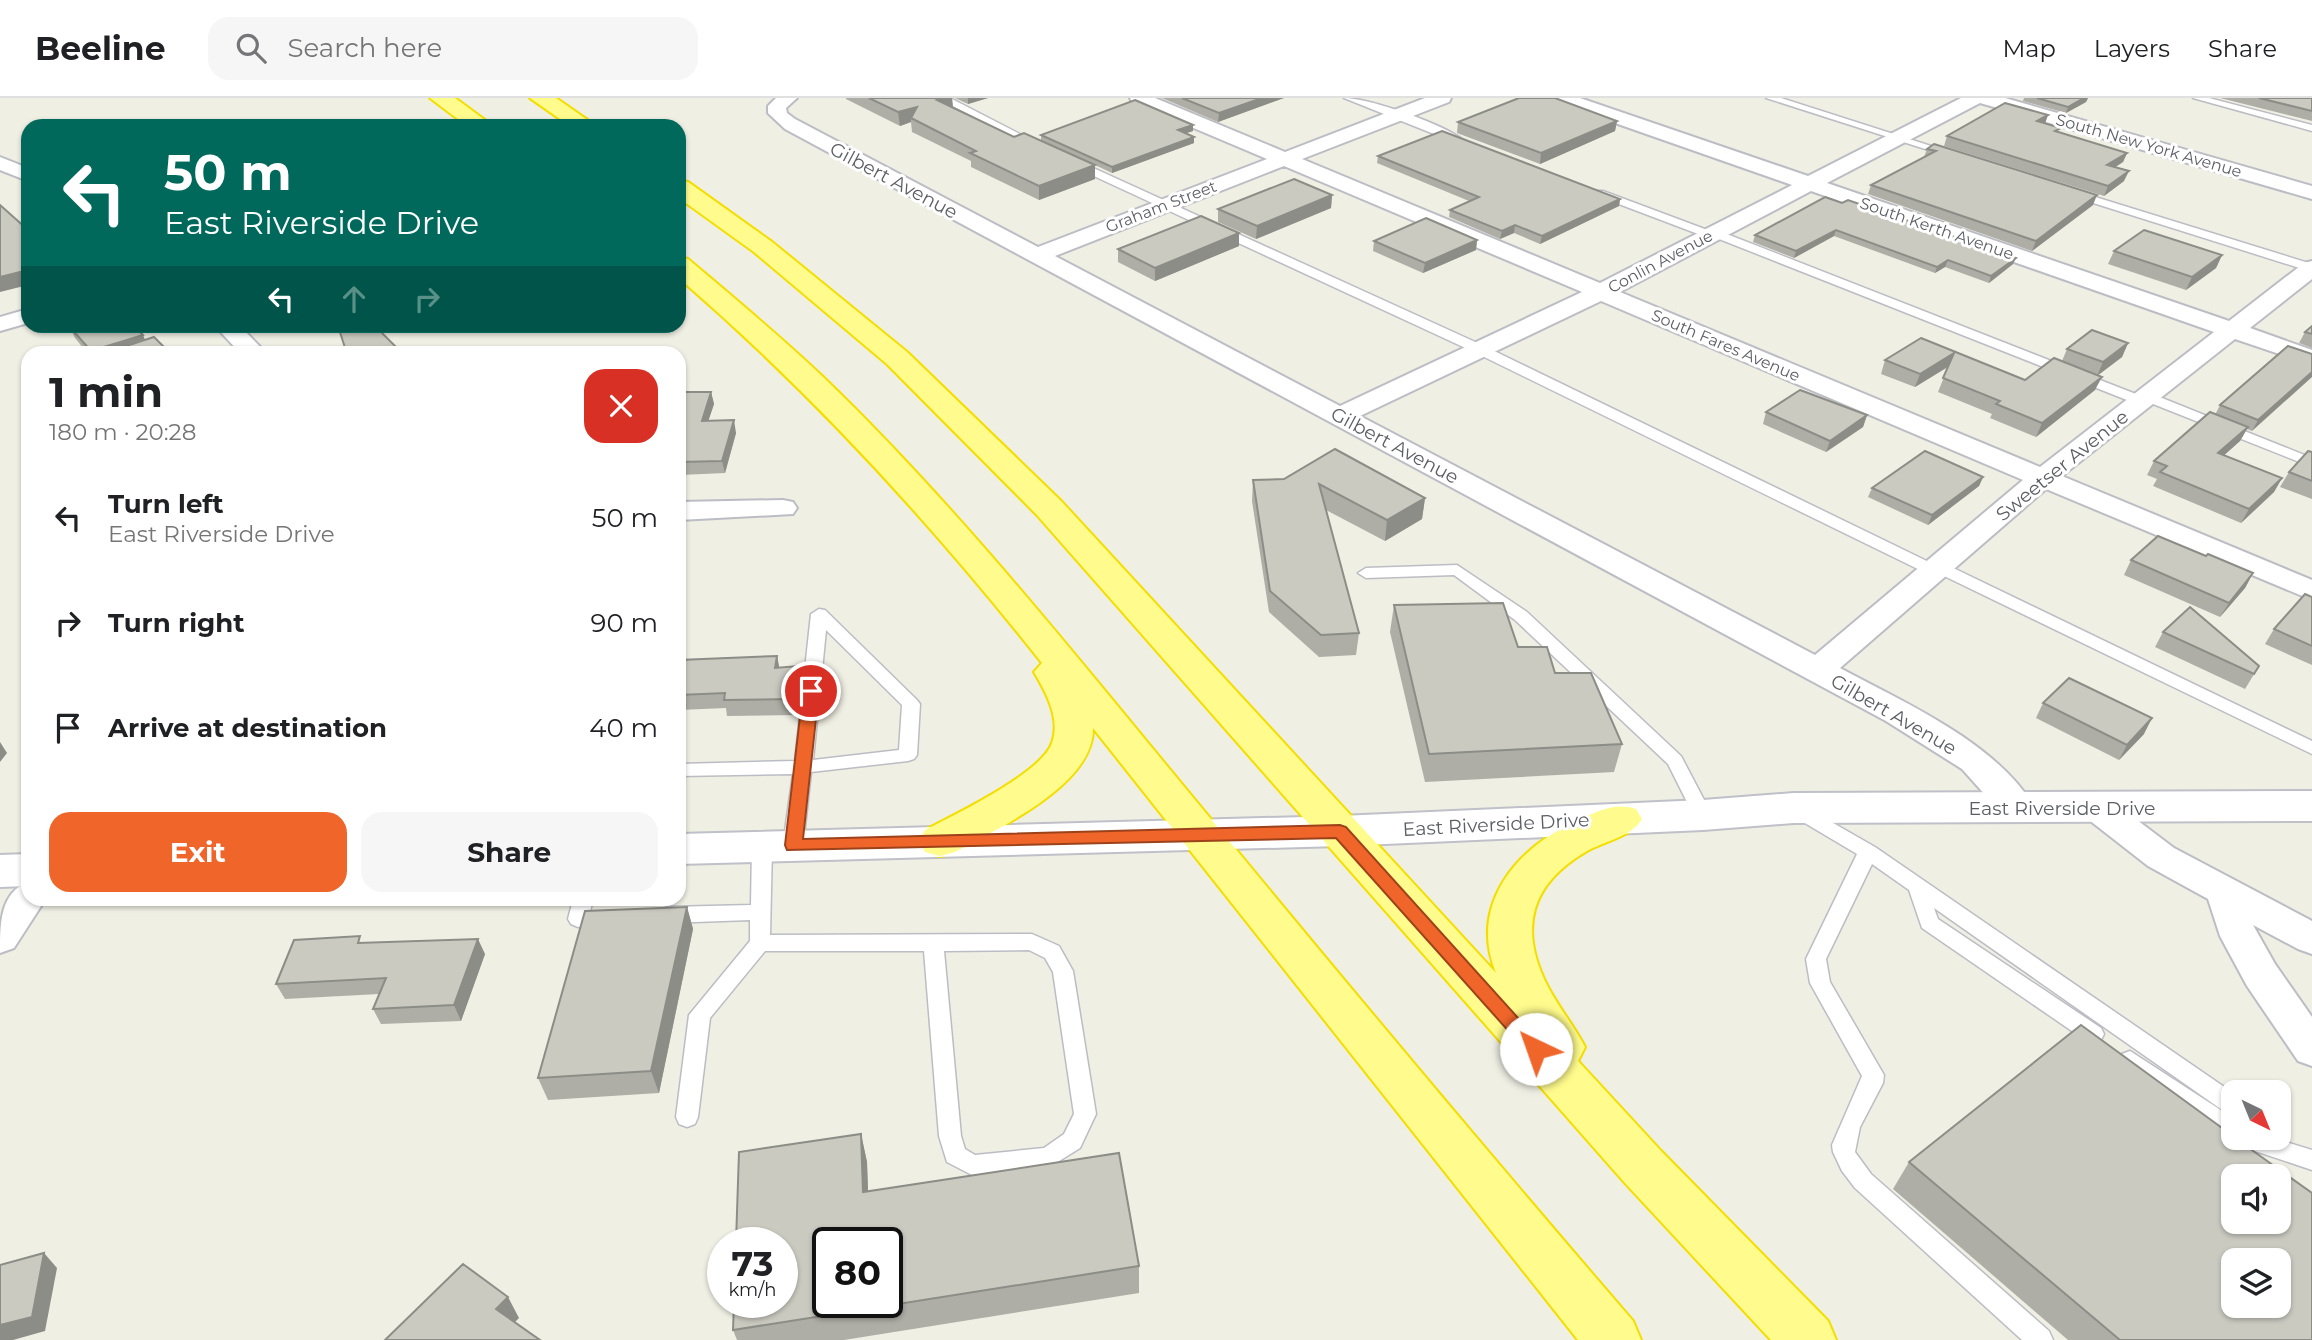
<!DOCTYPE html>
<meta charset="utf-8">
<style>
body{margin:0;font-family:Montserrat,sans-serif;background:#f6f6f6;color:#202124;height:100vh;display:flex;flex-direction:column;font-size:26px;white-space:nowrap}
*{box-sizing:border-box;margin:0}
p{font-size:23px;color:#757577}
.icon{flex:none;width:38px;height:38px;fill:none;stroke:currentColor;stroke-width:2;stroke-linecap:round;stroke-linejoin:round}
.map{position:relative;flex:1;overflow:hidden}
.sheet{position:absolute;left:21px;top:248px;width:665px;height:560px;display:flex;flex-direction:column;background:#fff;border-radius:21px;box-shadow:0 2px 5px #0004}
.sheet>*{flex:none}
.hud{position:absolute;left:21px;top:21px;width:665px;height:214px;border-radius:21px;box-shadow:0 2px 5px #0004;background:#00695c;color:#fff;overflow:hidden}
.needle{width:46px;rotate:137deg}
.controls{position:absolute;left:2221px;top:982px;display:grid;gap:14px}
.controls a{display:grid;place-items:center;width:70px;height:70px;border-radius:14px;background:#fff;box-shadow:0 2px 5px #0004;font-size:35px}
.speed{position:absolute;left:707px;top:1129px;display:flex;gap:14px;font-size:35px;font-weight:700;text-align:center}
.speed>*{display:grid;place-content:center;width:91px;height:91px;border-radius:50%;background:#fff;box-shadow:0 2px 5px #0004;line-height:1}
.speed small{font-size:18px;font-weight:400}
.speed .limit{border:4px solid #111;border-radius:10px;background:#fff;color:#111}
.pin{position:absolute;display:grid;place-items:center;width:60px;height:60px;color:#fff;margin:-30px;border:4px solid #fff;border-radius:50%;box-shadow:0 2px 7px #0007}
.me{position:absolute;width:77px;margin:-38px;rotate:318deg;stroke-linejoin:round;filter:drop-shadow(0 0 5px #0008)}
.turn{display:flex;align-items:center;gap:24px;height:147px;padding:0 28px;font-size:32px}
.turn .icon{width:91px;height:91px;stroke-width:2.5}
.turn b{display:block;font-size:49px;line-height:60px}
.lanes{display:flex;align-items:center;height:66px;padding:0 28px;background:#0003;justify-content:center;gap:35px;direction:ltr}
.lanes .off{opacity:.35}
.round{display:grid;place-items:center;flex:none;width:74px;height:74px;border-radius:21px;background:#f6f6f6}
.head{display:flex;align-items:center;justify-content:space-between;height:119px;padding:0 28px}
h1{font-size:42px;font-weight:700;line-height:52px}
.cta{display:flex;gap:14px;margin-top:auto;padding:14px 28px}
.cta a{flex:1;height:80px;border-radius:21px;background:#f0652a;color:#fff;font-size:28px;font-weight:700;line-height:80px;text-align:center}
.cta a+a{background:#f6f6f6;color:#202124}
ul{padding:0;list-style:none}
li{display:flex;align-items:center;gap:21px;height:105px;padding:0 28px}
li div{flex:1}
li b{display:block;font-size:26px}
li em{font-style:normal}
header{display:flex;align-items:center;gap:42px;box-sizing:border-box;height:98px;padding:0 35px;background:#fff;border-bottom:2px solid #e0e0e0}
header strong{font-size:33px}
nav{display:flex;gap:38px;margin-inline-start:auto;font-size:24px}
.search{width:490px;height:63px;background:#f6f6f6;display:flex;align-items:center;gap:18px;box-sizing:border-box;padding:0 24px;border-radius:21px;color:#757577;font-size:26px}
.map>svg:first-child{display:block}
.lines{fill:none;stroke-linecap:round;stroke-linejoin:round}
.lane-casing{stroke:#bcbdc4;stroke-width:3}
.street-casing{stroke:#bcbdc4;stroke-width:4}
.secondary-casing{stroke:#bfc0c8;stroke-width:4}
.highway-casing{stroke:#f4de00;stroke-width:4}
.lane{fill:#fff;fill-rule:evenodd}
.street{fill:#fff;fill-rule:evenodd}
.secondary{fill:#fff;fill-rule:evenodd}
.highway{fill:#fffb8c;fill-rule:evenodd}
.wall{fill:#aeaea6}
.shaded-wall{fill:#8d8d87}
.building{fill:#cacac1;stroke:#8d8d87;stroke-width:2;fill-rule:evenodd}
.route{fill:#f0652a;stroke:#9c421b;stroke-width:2}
.labels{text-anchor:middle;stroke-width:6;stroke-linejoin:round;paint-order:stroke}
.far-street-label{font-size:16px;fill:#5c5e66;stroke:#fff}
.street-label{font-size:19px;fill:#5c5e66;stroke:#fff}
</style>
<header>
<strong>Beeline</strong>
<div class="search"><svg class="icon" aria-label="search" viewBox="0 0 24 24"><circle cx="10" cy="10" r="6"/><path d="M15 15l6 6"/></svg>Search here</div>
<nav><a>Map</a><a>Layers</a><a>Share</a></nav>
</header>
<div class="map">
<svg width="2312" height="1242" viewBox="0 0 2312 1242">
<rect width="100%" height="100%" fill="#efefe4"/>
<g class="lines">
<defs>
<g id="lane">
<path d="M937,0H950L1041,47L1032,49Z"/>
<path d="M1344,0C1369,0 1443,26 1463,42L1454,44Z"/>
<path d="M1766,0H1781L1956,56L1947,58Z"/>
<path d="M2193,0H2209L2312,27V33Z"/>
<path d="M1070,63H1078L1484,248L1933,466H1945L2312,643V656L1940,476H1928L1474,254L1070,67Z"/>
<path d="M1595,93H1603L1710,133H1719L2141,298L2152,296L2312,360V369L2148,304L2137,306L1714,139H1706L1595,97Z"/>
<path d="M2071,94H2079L2312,166V174L2071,98Z"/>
<path d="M1457,467L1527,514L1681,658L1712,717L1710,722H1696L1668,666L1515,522L1454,477L1366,480L1358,475L1366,470Z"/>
<path d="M819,511L825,512L917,602L920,606L917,657L914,661L908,663L811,674L803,747L800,752H786L783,747L793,676L679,678V666L795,663L811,516ZM826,532L902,607L899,652L813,662Z"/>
<path d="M1800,706L1875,749L2233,995V1016L2225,1014L1934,810L1938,821L2101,930L2104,936L2101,942L2093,945L2085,942L1922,830L1909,792L1872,766L1826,861L1830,884L1884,977L1883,985L1860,1029L1855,1054L1871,1076L2049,1233L2053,1242H2022L1855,1090L1842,1073L1833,1054L1832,1047L1862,978L1810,885L1806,861L1857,756L1793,718L1791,713L1793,708Z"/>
<path d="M762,742L769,744L772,749L770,837L1032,836L1059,848L1073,873L1096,1016L1080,1050L1048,1070L972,1077L947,1064L939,1038L924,853H765L710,920L698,1019L695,1026L687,1029L679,1026L676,1019L689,917L750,843V822L668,825L661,822L658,817L661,812L668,809L751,807L752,749L755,744ZM1029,852L1045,860L1053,874L1074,1016L1064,1036L1044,1050L975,1057L965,1051L961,1038L944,853Z"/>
<path d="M573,802H593L590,813L612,815L615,820L612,825L578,829L571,826L568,821Z"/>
<path d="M2130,953L2233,1020V1040H2273L2312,1052V1072L2237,1047L2234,1041L2225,1039L2122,968L2119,962L2122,956Z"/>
</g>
<g id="street">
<path d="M776,0H797L786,10L787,15L795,21L1038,149L1267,61L1132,4L1130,0H1155L1285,54L1425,0H1451L1449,4L1302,61L1600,185L1792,87L1555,4L1553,0H1580L1808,78L1961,0H2005L2312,88V101L1980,5L1827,85L2229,223L2304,165L2312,163V181L2250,230L2312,252V267L2235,241L2062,378L2312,482V502L2046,391L1840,570C1905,605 1996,644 2035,710L2029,719L2017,723L2005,719L1962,671L1886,623L785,31L768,15V8ZM1284,68L1582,194L1340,308L1055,158ZM1811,93L2214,234L2040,369L1620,194ZM1601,203L2023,382L1815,557L1360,318Z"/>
<path d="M0,59L28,70V83L0,72Z"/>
<path d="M28,211V225L0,233V219Z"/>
<path d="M215,228H240L267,256H241Z"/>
<path d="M783,402L793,404L797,410L793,416L679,422V404Z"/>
<path d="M2096,696L2108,700L2174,750L2312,823V856L2298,851L2253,827L2275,866L2312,919V968L2298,963L2247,888L2220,838L2208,801L2148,768L2084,718L2078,709L2084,700Z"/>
<path d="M28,784V802H45L14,850L0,855C0,825 0,795 28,784Z"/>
</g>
<g id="secondary">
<path d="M2312,693V723L1794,725L1703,732L1340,748L679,766V736L1340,718L1703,702L1794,695Z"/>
<path d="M28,756V788L0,789V757Z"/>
</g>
<g id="highway">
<path d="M430,0H455L493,28H467Z"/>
<path d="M530,0H556L596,28H570Z"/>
<path d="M679,82L688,84L772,144L907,254L1061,403L1496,875C1468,806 1518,748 1579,722C1598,713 1615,704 1636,711L1642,721C1631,739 1605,743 1587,753C1530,786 1518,831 1548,889C1559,910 1574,928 1585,949L1578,963L1661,1053L1828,1223L1836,1242H1771L1625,1085L1037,417L887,266L754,154L679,100Z"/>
<path d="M679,159L688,161C734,200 780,238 823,279C962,413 1082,566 1205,714C1346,885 1488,1055 1633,1223L1641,1242H1578L1093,630C1094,687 998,730 955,754L940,758L925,754L919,743L925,732C954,717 1042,675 1052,645C1061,621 1046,594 1034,574L1042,565C932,426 813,296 679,180Z"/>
</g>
</defs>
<use href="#lane" class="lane-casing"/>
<use href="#street" class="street-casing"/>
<use href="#secondary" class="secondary-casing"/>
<use href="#highway" class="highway-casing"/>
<use href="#lane" class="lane"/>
<use href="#street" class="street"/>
<use href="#secondary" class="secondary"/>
<use href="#highway" class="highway"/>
</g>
<g class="wall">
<path d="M846,0H952L953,10L1014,39L1041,43V37L1193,27V33L1186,35L1194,45L1112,75L1095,67V81L1039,102L971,69V63L912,34L911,24L900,28L846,1Z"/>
<path d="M955,0H988L968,6Z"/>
<path d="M1162,0H1284L1218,24Z"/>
<path d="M2024,0H2088L2086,4L2066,15L2023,3Z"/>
<path d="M2220,0H2312V23Z"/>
<path d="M1617,23L1615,33L1540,66L1457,35L1458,24Z"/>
<path d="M2045,25L2059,34L2127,55L2123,64L2115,69L2124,83L2104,98L1944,48L1947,38Z"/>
<path d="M1927,51L2093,107L2032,153L1868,96L1871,87L1924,59Z"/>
<path d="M1378,58L1620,101L1619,108L1540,146L1514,135L1500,141L1449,119L1450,112L1469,103L1377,65Z"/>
<path d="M1332,97L1331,110L1256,141L1218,124V111Z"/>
<path d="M1825,99L2013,166L1989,185L1945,169L1935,175L1834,138L1794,160L1753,144L1755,137Z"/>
<path d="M1239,135V148L1155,183L1118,164V151Z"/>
<path d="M1477,142L1476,152L1423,175L1373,153L1374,143Z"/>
<path d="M2114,153L2222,157L2216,170L2186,192L2108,166Z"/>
<path d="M69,228L145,242L171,256H88L75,240Z"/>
<path d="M2312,228V250L2299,245L2305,234Z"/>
<path d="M1921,240L2025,282L2062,263L2067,251L2128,245L2122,259L2098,277L2095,292L2036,339L1990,320L1992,316L1938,294L1948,269L1915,289L1881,276L1885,262Z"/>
<path d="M2312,256L2252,333L2247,331L2240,343L2224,357L2282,380L2274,394L2241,425L2153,388L2157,381L2147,377L2154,363L2215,317L2220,307Z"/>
<path d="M711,294L714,306L708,323L736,335L725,375L680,377L679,372V299Z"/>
<path d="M1766,314L1867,317L1863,329L1826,354L1763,326Z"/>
<path d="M2312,354V401L2280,389L2289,374Z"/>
<path d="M1983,379L1979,388L1928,427L1868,399L1872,390Z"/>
<path d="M1284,381L1425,400L1422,421L1385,443L1326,412L1359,535L1356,557L1319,559L1269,514L1252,403L1253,382Z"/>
<path d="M2206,458L2253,475L2245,490L2220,519L2124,477L2131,462Z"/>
<path d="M2312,499V567L2265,546L2274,531Z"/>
<path d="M1394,507L1518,549L1555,575L1622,646L1614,674L1425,684L1390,534Z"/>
<path d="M2163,534L2259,568L2245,591L2155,549Z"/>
<path d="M777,558L779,570L801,583L797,617L727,618L726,610L679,612V562Z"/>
<path d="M2043,605L2144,636L2119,662L2036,620Z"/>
<path d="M687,809L693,831L659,995L548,1002L538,980Z"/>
<path d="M363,845L485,856L461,923L381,926L373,911L379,896L285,901L276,886Z"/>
<path d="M861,1036L867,1064L868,1093L1139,1168V1195L844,1242H737L733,1232Z"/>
<path d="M1909,1064L2312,1242H2068L1893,1091Z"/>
</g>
<g class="shaded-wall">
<path d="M945,0H952L953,11L937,2Z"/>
<path d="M968,0H988L968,6Z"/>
<path d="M1262,0H1284L1218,24L1219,15Z"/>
<path d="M2084,0H2088L2086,4L2066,15L2068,9Z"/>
<path d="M917,9L911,20V24L900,28L898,14Z"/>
<path d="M2048,17L2045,26L2037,23Z"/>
<path d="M1617,23L1615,33L1540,66L1541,55Z"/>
<path d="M1193,27V33L1178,38V32Z"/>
<path d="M1194,39V45L1112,75V69Z"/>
<path d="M2127,55L2123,64L2103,77L2107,67Z"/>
<path d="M1095,67V81L1039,102V88Z"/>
<path d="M2129,73L2124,83L2104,98L2108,88Z"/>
<path d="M1332,97L1331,110L1256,141L1257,128Z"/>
<path d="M2097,97L2093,107L2032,153L2036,143Z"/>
<path d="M1620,101L1619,108L1540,146L1542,138Z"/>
<path d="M1515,127L1514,135L1500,141L1502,133Z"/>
<path d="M1836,132L1834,138L1794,160L1796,153Z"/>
<path d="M1239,135V148L1155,183V170Z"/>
<path d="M1477,142L1476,152L1423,175L1425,165Z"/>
<path d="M2222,157L2216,170L2186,192L2192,179Z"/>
<path d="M2016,160L2013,166L1989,185L1991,178Z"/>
<path d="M1948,162L1945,169L1935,175L1937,169Z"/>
<path d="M28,172V187L0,194V179Z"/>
<path d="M326,228H339L340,230L328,234Z"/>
<path d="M143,237L149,251L120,250L122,256H92L91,253Z"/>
<path d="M2128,245L2122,259L2097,278L2103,264Z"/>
<path d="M1954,255L1949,268L1915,289L1920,276Z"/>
<path d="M2312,274V279L2252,333L2258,322Z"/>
<path d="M2102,279L2095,292L2036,339L2042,325Z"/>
<path d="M711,294L714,306L704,336L702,323Z"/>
<path d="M1867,317L1863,329L1826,354L1830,343Z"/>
<path d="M734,322L736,335L725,375L722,363Z"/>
<path d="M2248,329L2240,343L2211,369L2218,355Z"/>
<path d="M1983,379L1979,388L1928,427L1932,417Z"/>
<path d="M2282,380L2274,394L2241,425L2249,411Z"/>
<path d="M1425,400L1422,421L1385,443L1387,422Z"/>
<path d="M2253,475L2245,490L2220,519L2229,505Z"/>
<path d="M777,558L780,573L775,570Z"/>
<path d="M798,568L801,583L797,617L794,601Z"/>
<path d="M2152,620L2144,636L2119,662L2127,647Z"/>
<path d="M0,644L7,655L0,664Z"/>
<path d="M687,809L693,831L659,995L651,973Z"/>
<path d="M478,841L485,856L461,923L454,907Z"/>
<path d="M861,1036L867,1064L869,1121L863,1094Z"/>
<path d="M44,1155L57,1170L45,1233L13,1242H0V1227Z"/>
<path d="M508,1199L519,1220L508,1231L496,1211Z"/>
</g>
<g class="building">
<path d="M869,0H945L937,2L1014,39L1024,35L1095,67L1039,88L970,55L976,53L911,20L917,9L898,14Z"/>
<path d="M1182,0H1262L1219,15Z"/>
<path d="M1519,0H1555L1617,23L1541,55L1458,24Z"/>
<path d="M2037,0H2084L2068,9Z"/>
<path d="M2259,0H2312V13Z"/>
<path d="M1135,2L1193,27L1178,32L1194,39L1112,69L1041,37Z"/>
<path d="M2005,5L2048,17L2037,23L2061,30L2055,33L2127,55L2107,67L2129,73L2108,88L1947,38Z"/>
<path d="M1442,33L1620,101L1542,138L1515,127L1502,133L1450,112L1479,99L1378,58Z"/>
<path d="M1934,46L2097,97L2036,143L1871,87L1936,53L1927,51Z"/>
<path d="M1294,81L1332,97L1257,128L1218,111Z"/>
<path d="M1825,99L1842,105L1848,102L2016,160L1991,178L1948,162L1937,169L1836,132L1796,153L1755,137Z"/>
<path d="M0,107L28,132V172L0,179Z"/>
<path d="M1201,118L1239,135L1155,170L1118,151Z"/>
<path d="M1426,120L1477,142L1425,165L1374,143Z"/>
<path d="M2144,132L2222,157L2192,179L2114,153Z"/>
<path d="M69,228H134L143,237L91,253Z"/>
<path d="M338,228H375L403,256H347Z"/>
<path d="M2312,228V236L2305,234Z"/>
<path d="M2092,232L2128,245L2103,264L2067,251Z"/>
<path d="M154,239L171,256H125L120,250Z"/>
<path d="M1921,240L2025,282L2054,260L2102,279L2042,325L1996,306L2000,303L1943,280L1954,255L1920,276L1885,262Z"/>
<path d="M2288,248L2312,256V274L2258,322L2220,307Z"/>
<path d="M1800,292L1867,317L1830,343L1766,314Z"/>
<path d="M680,294H711L702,323L734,322L722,363L679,364V299Z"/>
<path d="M2210,314L2248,329L2218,355L2282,380L2249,411L2160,374L2167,368L2154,363Z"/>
<path d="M1335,351L1425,400L1387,422L1319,386L1359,535L1321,537L1270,493L1253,382L1284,381Z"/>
<path d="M1925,353L1983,379L1932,417L1872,390Z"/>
<path d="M2308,353L2312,354V383L2289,374Z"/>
<path d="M2158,438L2206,458L2208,456L2253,475L2229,505L2131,462Z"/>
<path d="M2305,496L2312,499V548L2274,531Z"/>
<path d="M1503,505L1518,549H1547L1555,575H1591L1622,646L1429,656L1394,507Z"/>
<path d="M2190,509L2259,568L2254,576L2163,534Z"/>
<path d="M777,558L775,570L798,568L794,601L724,602L725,595L679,597V562Z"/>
<path d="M2069,580L2152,620L2127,647L2043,605Z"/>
<path d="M687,809L651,973L538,980L585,813Z"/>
<path d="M360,838L358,845L478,841L454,907L373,911L386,880L276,886L294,842Z"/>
<path d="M2081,927L2233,1038V1040H2235L2312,1095V1242H2120L1909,1064ZM2233,1078H2278V1124H2233ZM2233,1162H2278V1208H2233Z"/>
<path d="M861,1036L863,1094L1119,1055L1139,1168L733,1232L734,1204H782V1144H736L739,1054ZM828,1144H887V1204H828Z"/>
<path d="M44,1155L32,1219L0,1227V1167Z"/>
<path d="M463,1166L508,1199L496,1211L540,1242H385Z"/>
</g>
<path class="route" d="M811,587L819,593L803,741L1340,727L1346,729L1546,951L1543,956L1536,959L1529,956L1336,740L787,752L785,747L803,593Z"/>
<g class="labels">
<g class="far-street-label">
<text transform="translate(2149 47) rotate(16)" y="6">South New York Avenue</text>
<text transform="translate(1161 108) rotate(-21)" y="6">Graham Street</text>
<text transform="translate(1937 130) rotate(19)" y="6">South Kerth Avenue</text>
<text transform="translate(1660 163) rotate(-28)" y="6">Conlin Avenue</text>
<text transform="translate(1726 247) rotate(23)" y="6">South Fares Avenue</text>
</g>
<g class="street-label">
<text transform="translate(894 82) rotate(28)" y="7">Gilbert Avenue</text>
<text transform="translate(1395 347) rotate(28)" y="7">Gilbert Avenue</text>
<text transform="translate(2062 367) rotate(-39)" y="7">Sweetser Avenue</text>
<text transform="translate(1894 616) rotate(30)" y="7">Gilbert Avenue</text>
<text x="2062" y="717">East Riverside Drive</text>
<text transform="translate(1496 726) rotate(-3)" y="7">East Riverside Drive</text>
</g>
</g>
</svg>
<div class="controls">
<a><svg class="needle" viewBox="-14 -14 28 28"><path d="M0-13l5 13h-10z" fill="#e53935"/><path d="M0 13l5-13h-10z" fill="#757577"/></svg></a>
<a><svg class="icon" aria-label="sound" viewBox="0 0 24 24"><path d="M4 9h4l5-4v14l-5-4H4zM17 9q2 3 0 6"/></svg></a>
<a><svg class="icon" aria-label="layers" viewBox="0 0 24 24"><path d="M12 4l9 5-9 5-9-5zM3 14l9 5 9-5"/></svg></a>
</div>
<div class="speed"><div>73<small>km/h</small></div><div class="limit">80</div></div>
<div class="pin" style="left:811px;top:593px;background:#d93025"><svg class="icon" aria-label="arrive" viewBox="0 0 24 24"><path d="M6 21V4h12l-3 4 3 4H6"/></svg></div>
<svg class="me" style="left:1536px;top:951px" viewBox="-20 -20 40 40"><circle r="19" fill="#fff"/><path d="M0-13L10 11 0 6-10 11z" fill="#f0652a"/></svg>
<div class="hud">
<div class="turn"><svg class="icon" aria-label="left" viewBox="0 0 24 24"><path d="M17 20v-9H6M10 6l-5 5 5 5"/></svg><div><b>50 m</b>East Riverside Drive</div></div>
<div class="lanes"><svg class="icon" aria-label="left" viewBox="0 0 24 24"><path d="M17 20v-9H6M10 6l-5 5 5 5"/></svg><svg class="icon off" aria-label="ahead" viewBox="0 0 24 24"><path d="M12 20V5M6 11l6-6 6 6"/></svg><svg class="icon off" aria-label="right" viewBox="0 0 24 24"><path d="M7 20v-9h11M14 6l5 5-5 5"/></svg></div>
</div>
<section class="sheet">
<div class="head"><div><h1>1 min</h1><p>180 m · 20:28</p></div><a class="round" style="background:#d93025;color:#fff"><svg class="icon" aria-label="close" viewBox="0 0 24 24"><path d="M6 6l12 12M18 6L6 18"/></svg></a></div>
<ul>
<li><svg class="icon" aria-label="left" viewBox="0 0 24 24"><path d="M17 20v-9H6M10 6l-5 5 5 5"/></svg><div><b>Turn left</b><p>East Riverside Drive</p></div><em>50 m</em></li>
<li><svg class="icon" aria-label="right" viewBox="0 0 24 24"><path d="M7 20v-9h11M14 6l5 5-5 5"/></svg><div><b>Turn right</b></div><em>90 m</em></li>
<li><svg class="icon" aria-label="arrive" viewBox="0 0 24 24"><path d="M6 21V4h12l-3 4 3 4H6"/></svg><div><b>Arrive at destination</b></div><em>40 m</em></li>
</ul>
<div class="cta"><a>Exit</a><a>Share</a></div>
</section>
</div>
